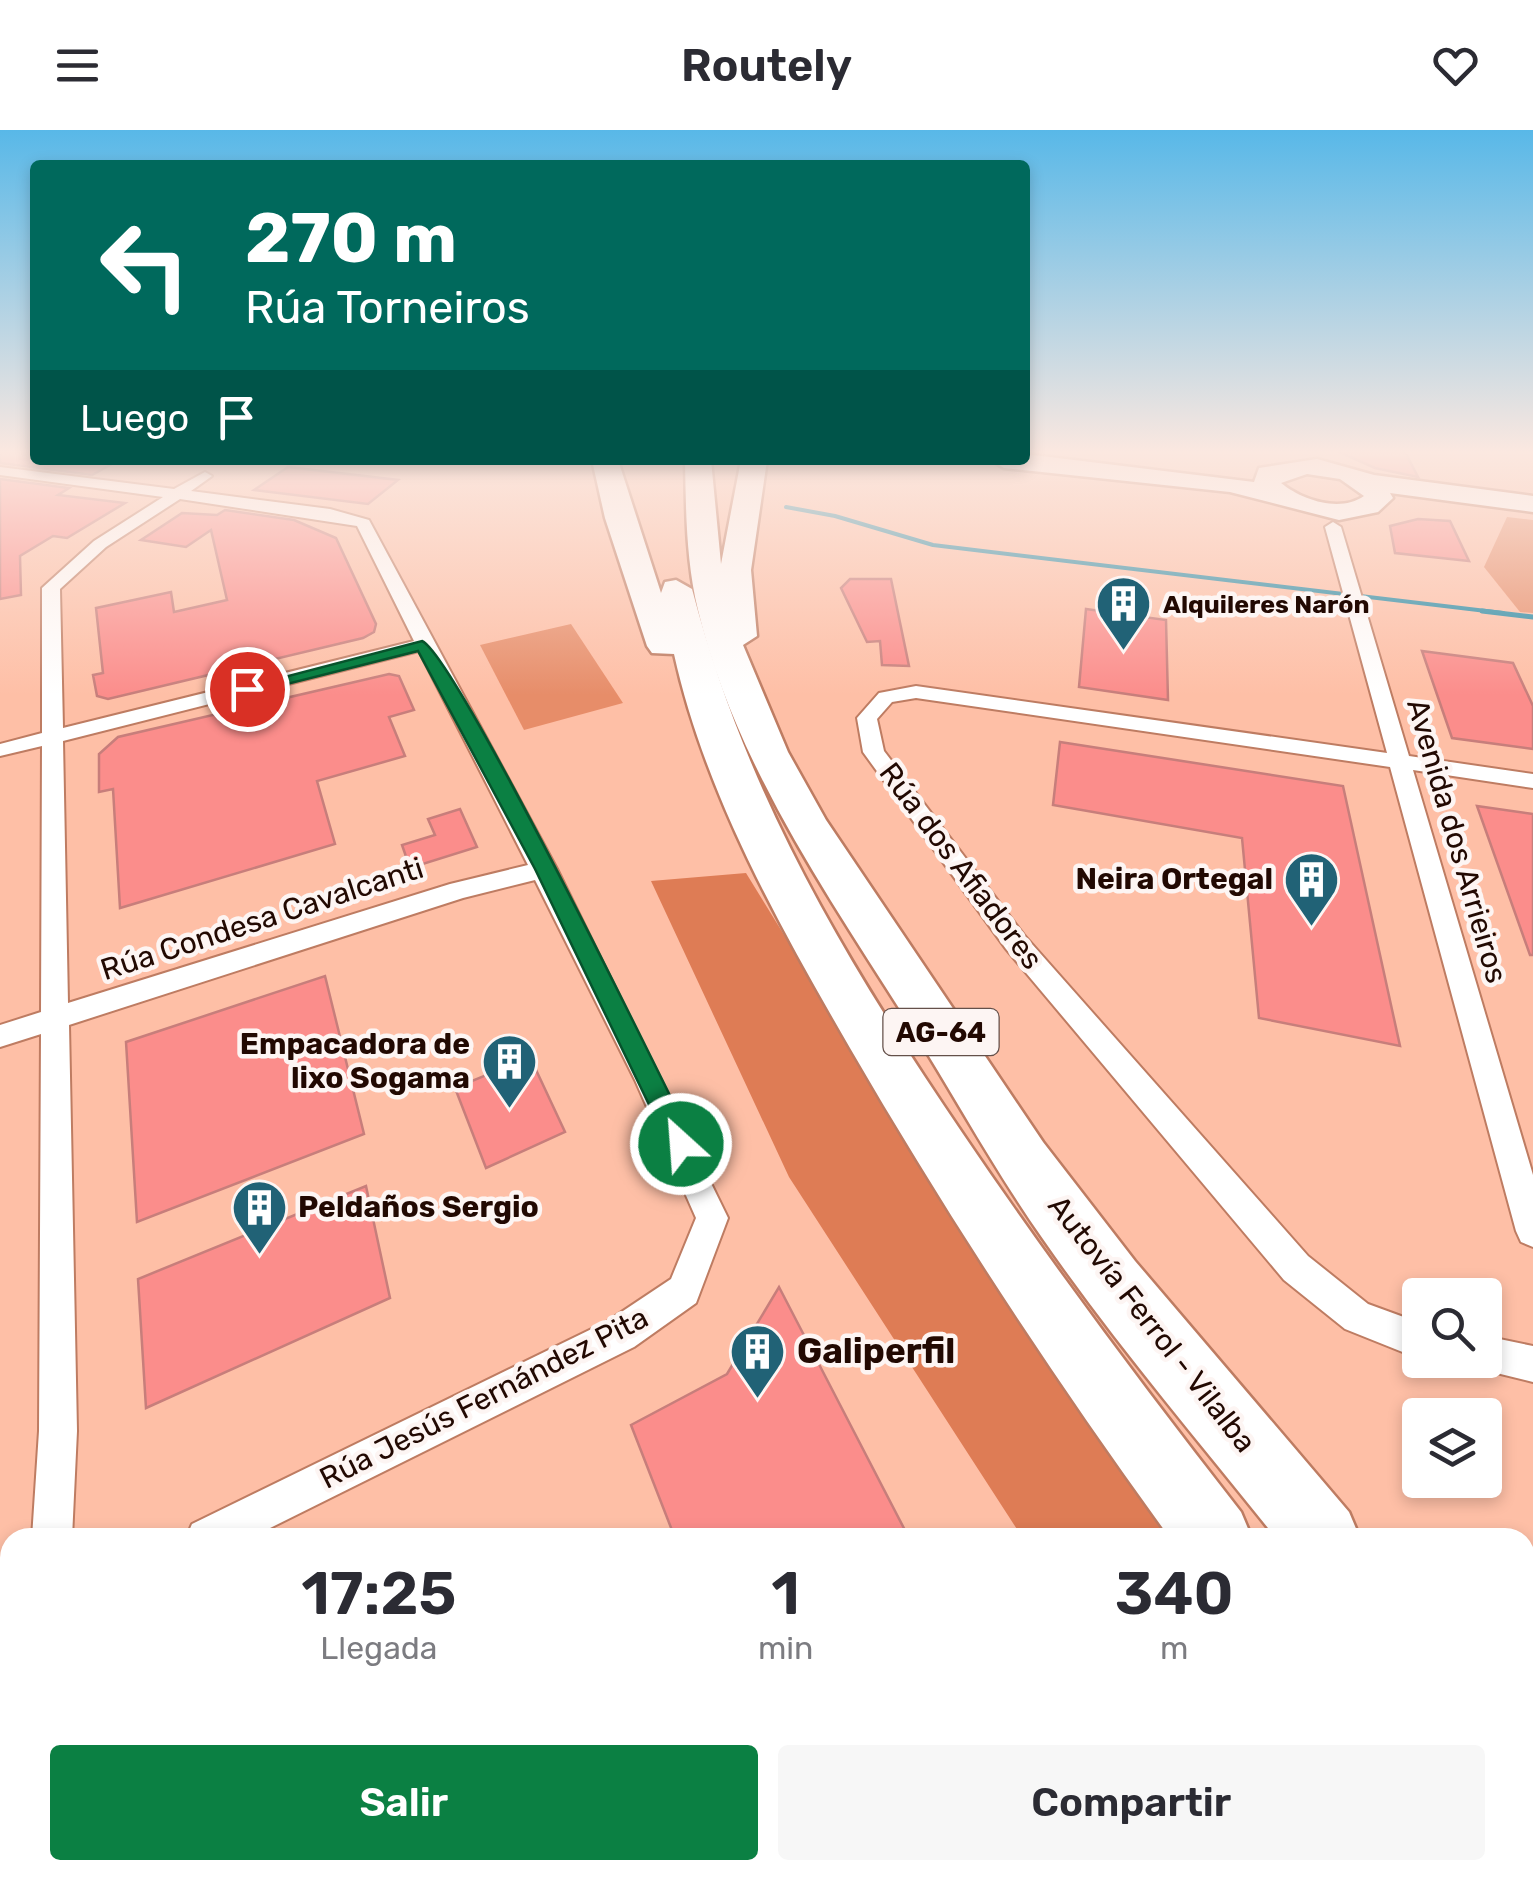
<!DOCTYPE html>
<html lang="es">
<meta charset="utf-8">
<style>
body{margin:0;font-family:Rubik,sans-serif;background:#f7f7f7;color:#2b2b33;height:100vh;display:flex;flex-direction:column;font-size:38px;white-space:nowrap}
*{box-sizing:border-box;margin:0}
p{font-size:32px;color:#7c7c81}
.icon{flex:none;width:55px;height:55px;fill:none;stroke:currentColor;stroke-width:2;stroke-linecap:round;stroke-linejoin:round}
.map{position:relative;flex:1;overflow:hidden}
.sheet{position:absolute;left:0px;top:1398px;width:1535px;height:352px;display:flex;flex-direction:column;background:#fff;border-radius:30px 30px 0 0;box-shadow:0 5px 15px #0003}
.sheet>*{flex:none}
.guide{position:absolute;left:30px;top:30px;width:1000px;height:305px;border-radius:10px;box-shadow:0 5px 15px #0003;background:#00695c;color:#fff;overflow:hidden}
.fabs{position:absolute;left:1402px;top:1148px;display:grid;gap:20px}
.fabs a{display:grid;place-items:center;width:100px;height:100px;border-radius:10px;background:#fff;box-shadow:0 5px 15px #0003;font-size:50px}
.pin{position:absolute;display:grid;place-items:center;width:85px;height:85px;color:#fff;margin:-42px;border:5px solid #fff;border-radius:50%;box-shadow:0 2px 10px #0007}
.me{position:absolute;width:110px;margin:-55px;rotate:334deg;stroke-linejoin:round;filter:drop-shadow(0 0 8px #0008)}
.turn{display:flex;align-items:center;gap:35px;height:210px;padding:0 50px;font-size:45px}
.turn .icon{width:130px;height:130px;stroke-width:2.5}
.turn b{display:block;font-size:70px;line-height:85px}
.then{display:flex;align-items:center;height:95px;padding:0 50px;background:#0003;gap:20px;font-size:38px}
.eta{display:flex;justify-content:space-evenly;align-items:center;height:170px;text-align:center}
.eta b{font-size:60px;font-weight:600;line-height:70px}
.action{display:flex;gap:20px;margin-top:auto;padding:20px 50px}
.action a{flex:1;height:115px;border-radius:10px;background:#0b8043;color:#fff;font-size:40px;font-weight:600;line-height:115px;text-align:center}
.action a+a{background:#f7f7f7;color:#2b2b33}
header{display:flex;justify-content:space-between;align-items:center;height:130px;padding:0 50px;background:#fff;font-size:45px;font-weight:600}
.map>svg:first-child{display:block}
.built{fill:#febfa6;fill-rule:evenodd}
.green{fill:#e78d69}
.forest{fill:#de7c55}
.lines{fill:none;stroke-linecap:round;stroke-linejoin:round}
.stream-far1{stroke:#2188a4;stroke-width:4}
.stream{stroke:#2188a4;stroke-width:5}
.building{fill:#fb8d8b;stroke:#c77e7b;stroke-width:2.5}
.street-casing{stroke:#be7c62;stroke-width:4}
.highway-casing{stroke:#be7c62;stroke-width:5}
.street{fill:#fff;fill-rule:evenodd}
.highway{fill:#fff;fill-rule:evenodd}
.route{fill:#0b8043;stroke:#07532c;stroke-width:2.5}
.labels{text-anchor:middle;stroke-width:9;stroke-linejoin:round;paint-order:stroke}
.far-poi-label{font-size:25px;font-weight:bold;fill:#220902;stroke:#fdf5f3;text-anchor:start}
.shield{fill:#fdf5f3;stroke:#64504a;stroke-width:2.5}
.shield-label{font-size:28px;font-weight:bold;fill:#220902}
.street-label{font-size:30px;fill:#220902;stroke:#fdf5f3}
.poi-label{font-size:30px;font-weight:bold;fill:#220902;stroke:#fdf5f3;text-anchor:end}
.near-poi-label{font-size:35px;font-weight:bold;fill:#220902;stroke:#fdf5f3;text-anchor:start}
</style>
<header><svg class="icon" aria-label="menu" viewBox="0 0 24 24"><path d="M4 6h16M4 12h16M4 18h16"/></svg>Routely<svg class="icon" aria-label="heart" viewBox="0 0 24 24"><path d="M12 20l-8-8c-3-5 5-10 8-4 3-6 11-1 8 4z"/></svg></header>
<div class="map">
<svg width="1533" height="1749" viewBox="0 0 1533 1749">
<rect width="100%" height="100%" fill="#f7cbbb"/>
<g class="built">
<path d="M0,320L35,330H1025V320H1533V1682L1525,1680V1408H10V1740L0,1746ZM1420,1165H1485V1230H1420ZM1420,1285H1485V1350H1420Z"/>
<path d="M440,1740H965L955,1749H442Z"/>
</g>
<g class="green">
<path d="M1507,387L1533,390V483L1520,482L1484,437Z"/>
<path d="M571,494L623,573L524,600L480,515Z"/>
</g>
<g class="forest">
<path d="M746,743L909,1008L1205,1407H1022L789,1047L651,751Z"/>
<path d="M1060,1740H1449L1455,1749H1050Z"/>
</g>
<g class="lines">
<path class="stream-far1" d="M786,377L835,386L933,415L1503,483"/>
<path class="stream" d="M1482,481L1533,487"/>
</g>
<g class="building">
<path d="M0,320H35V330H119L92,345L0,333Z"/>
<path d="M1335,320H1404L1418,347L1375,338Z"/>
<path d="M288,337L398,350L368,374L254,360Z"/>
<path d="M0,349L69,358L58,365L125,373L67,408L53,406L20,426L21,465L0,469Z"/>
<path d="M225,380L294,390L336,408L376,494L374,502L363,508L108,569L97,566L93,545L103,543L96,478L171,462L174,482L227,470L211,400L186,417L141,410L182,383L217,385Z"/>
<path d="M1418,389L1450,391L1469,431L1395,423L1390,396Z"/>
<path d="M850,449H891L909,536L882,535L880,511L867,512L841,458Z"/>
<path d="M1086,479L1166,490L1168,570L1079,557Z"/>
<path d="M1422,521L1513,533L1533,576V619L1452,608Z"/>
<path d="M389,544L399,546L414,580L389,587L405,626L317,651L335,714L120,778L113,659L99,662V624L118,607Z"/>
<path d="M1060,612L1343,656L1400,916L1259,888L1242,708L1053,675Z"/>
<path d="M1477,676L1533,684V825H1530Z"/>
<path d="M460,679L477,717L410,738L402,715L435,705L428,689Z"/>
<path d="M325,846L364,1004L137,1092L126,912Z"/>
<path d="M530,927L565,1002L486,1038L455,958Z"/>
<path d="M366,1056L390,1168L146,1278L138,1149Z"/>
<path d="M779,1157L909,1408H675L631,1295L727,1244Z"/>
</g>
<g class="lines">
<defs>
<g id="street">
<path d="M0,337L174,359L205,342L212,346L191,361L330,379L369,390L557,739L728,1088L696,1173L634,1217L250,1408H186L192,1394L608,1191L671,1149L696,1088L635,950L535,750L463,768L69,895L77,1301L72,1408H32L39,1301L41,904L0,917V895L41,882L42,616L0,626V614L42,603V458L94,411L163,367L0,345ZM180,369L357,396L414,511L63,598L60,459L106,417ZM419,521L528,735L450,754L68,873L63,611Z"/>
<path d="M1333,392L1341,397L1409,626L1533,644V658L1413,640L1533,1045V1117L1521,1112L1516,1101L1390,637L916,568L892,572L877,589L884,621L1024,805L1308,1126L1368,1174L1420,1193V1229L1345,1199L1284,1150L1006,819L863,622L857,588L879,563L916,556L1387,623L1325,397Z"/>
<path d="M1485,1206L1533,1216V1252L1472,1237L1469,1230H1485Z"/>
<path d="M10,1482V1525L0,1530V1486Z"/>
</g>
<g id="highway">
<path d="M1025,324L1254,352L1259,338L1317,329L1374,345L1533,366V382L1390,363L1393,368L1378,382L1339,390L1230,362L1004,338L991,330H1025ZM1307,344L1340,349L1364,366C1340,383 1302,370 1281,353Z"/>
<path d="M592,330H618L661,463L665,452L676,450L692,459C746,665 844,829 963,1004C1051,1134 1145,1259 1241,1382L1252,1408H1170C1055,1250 948,1087 850,918C779,795 705,664 674,524L652,523L647,516L605,388Z"/>
<path d="M685,330H711L721,434L741,330H767L751,440L757,506L743,515L788,622L826,690L1043,1012L1135,1131L1349,1382L1360,1408H1276C1197,1309 1115,1213 1043,1109C995,1041 955,967 911,897C828,766 735,633 698,480C686,431 686,381 685,330Z"/>
<path d="M1525,1609L1533,1612V1704L1525,1700Z"/>
<path d="M1425,1740H1517L1521,1749H1428Z"/>
</g>
</defs>
<use href="#street" class="street-casing"/>
<use href="#highway" class="highway-casing"/>
<use href="#street" class="street"/>
<use href="#highway" class="highway"/>
</g>
<linearGradient id="sky" x2="0" y2="1"><stop stop-color="#58b8e8"/><stop offset="0.57" stop-color="#fbe8e0"/><stop offset="1" stop-color="#fbe8e0" stop-opacity="0"/></linearGradient>
<rect width="1533" height="565" fill="url(#sky)"/>
<path class="route" d="M422,511C456,526 658,942 690,1006L694,1014L690,1022H672L535,739L418,521L247,564L239,559Z"/>
<defs>
<symbol id="building-pin" viewBox="-11 -11 22 30"><path d="M0 17L-7.5 6A9.5 9.5 0 1 1 7.5 6Z" fill="#216276" stroke="#fdf5f3"/><path d="M-4-6H4V6H1V3H-1V6H-4ZM-2.5-4.3h1.7v1.8h-1.7ZM.8-4.3h1.7v1.8H.8ZM-2.5-1h1.7V.8h-1.7ZM.8-1h1.7V.8H.8Z" fill="#fff"/></symbol>
</defs>
<g fill-rule="evenodd">
<use href="#building-pin" x="1092" y="442" width="63" height="86"/>
<use href="#building-pin" x="1280" y="718" width="63" height="86"/>
<use href="#building-pin" x="478" y="900" width="63" height="86"/>
<use href="#building-pin" x="228" y="1046" width="63" height="86"/>
<use href="#building-pin" x="726" y="1190" width="63" height="86"/>
</g>
<g class="labels">
<g class="far-poi-label">
<text x="1163" y="483">Alquileres Narón</text>
</g>
<rect class="shield" x="883.5" y="879" width="115" height="46" rx="8"/>
<g class="shield-label">
<text x="941" y="912">AG-64</text>
</g>
<g class="street-label">
<text transform="translate(1457 711) rotate(74)" y="10">Avenida dos Arrieiros</text>
<text transform="translate(961 736) rotate(53)" y="10">Rúa dos Afiadores</text>
<text transform="translate(262 789) rotate(-18)" y="10">Rúa Condesa Cavalcanti</text>
<text transform="translate(1152 1194) rotate(52)" y="10">Autovía Ferrol - Vilalba</text>
<text transform="translate(484 1268) rotate(-27)" y="10">Rúa Jesús Fernández Pita</text>
</g>
<g class="poi-label">
<text x="1273" y="759">Neira Ortegal</text>
<text x="470" y="924">Empacadora de<tspan x="470" dy="34">lixo Sogama</tspan></text>
<text x="298" y="1087" text-anchor="start">Peldaños Sergio</text>
</g>
<g class="near-poi-label">
<text x="797" y="1233">Galiperfil</text>
</g>
</g>
</svg>
<div class="fabs">
<a><svg class="icon" aria-label="search" viewBox="0 0 24 24"><circle cx="10" cy="10" r="6"/><path d="M15 15l6 6"/></svg></a>
<a><svg class="icon" aria-label="layers" viewBox="0 0 24 24"><path d="M12 4l9 5-9 5-9-5zM3 14l9 5 9-5"/></svg></a>
</div>
<div class="pin" style="left:247px;top:559px;background:#d93025"><svg class="icon" aria-label="arrive" viewBox="0 0 24 24"><path d="M6 21V4h12l-3 4 3 4H6"/></svg></div>
<svg class="me" style="left:681px;top:1014px" viewBox="-20 -20 40 40"><circle r="17" fill="#0b8043" stroke="#fff" stroke-width="3"/><path d="M0-11L8 9 0 5-8 9z" fill="#fff"/></svg>
<div class="guide">
<div class="turn"><svg class="icon" aria-label="left" viewBox="0 0 24 24"><path d="M17 20v-9H6M10 6l-5 5 5 5"/></svg><div><b>270 m</b>Rúa Torneiros</div></div>
<div class="then">Luego<svg class="icon" aria-label="arrive" viewBox="0 0 24 24"><path d="M6 21V4h12l-3 4 3 4H6"/></svg></div>
</div>
<section class="sheet">
<div class="eta">
<div><b>17:25</b><p>Llegada</p></div>
<div><b>1</b><p>min</p></div>
<div><b>340</b><p>m</p></div>
</div>
<div class="action"><a>Salir</a><a>Compartir</a></div>
</section>
</div>
